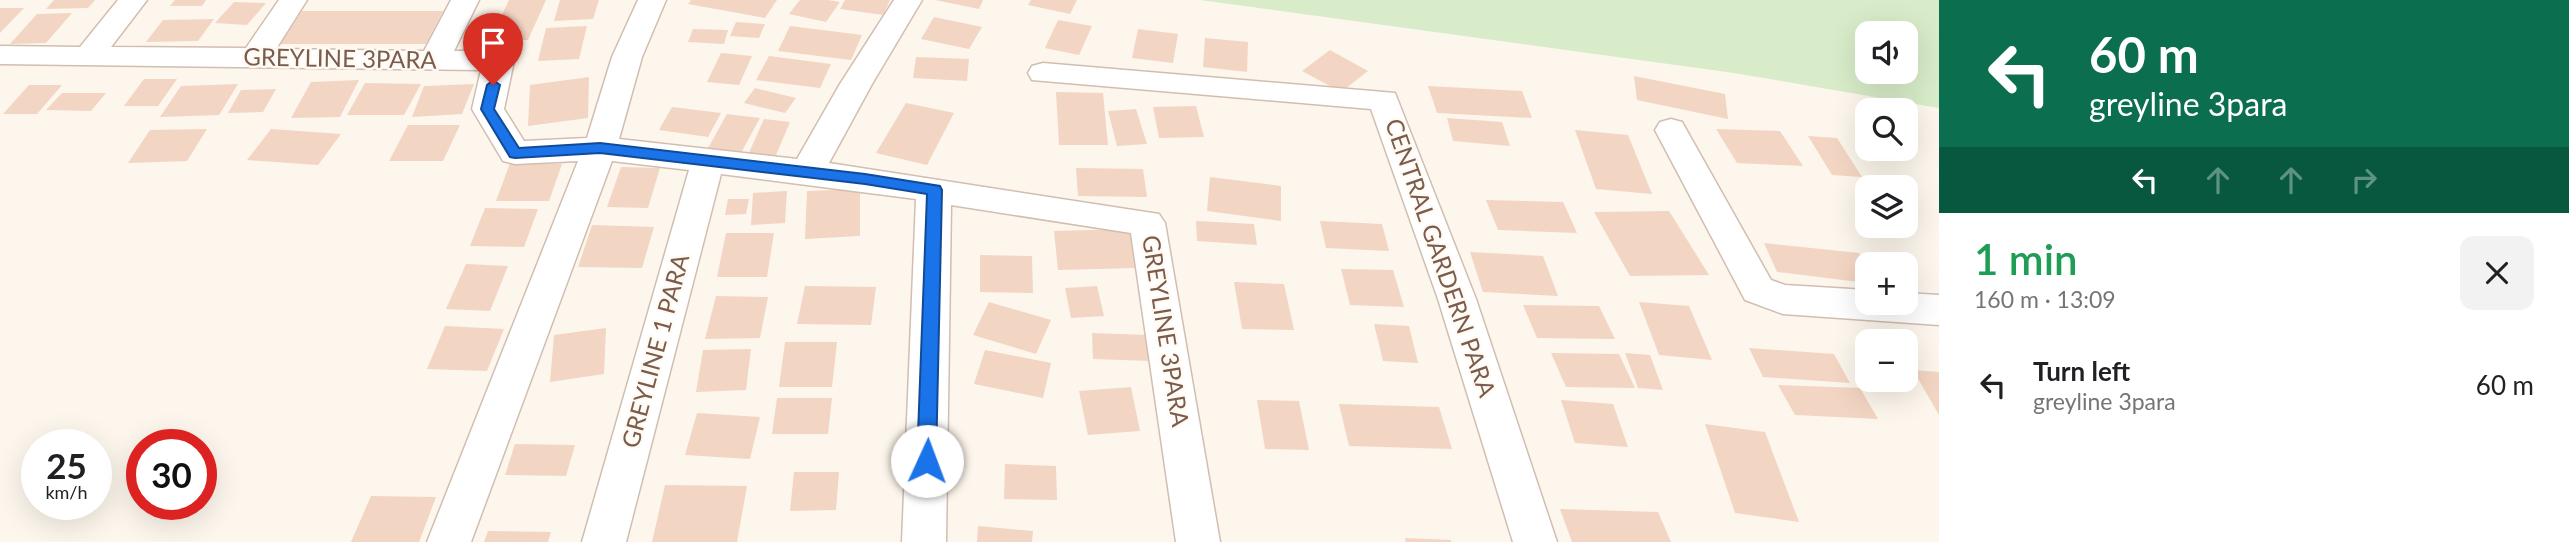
<!DOCTYPE html>
<meta charset="utf-8">
<style>
body{margin:0;font-family:Lato,sans-serif;background:#f2f2f2;color:#202124;height:100vh;display:flex;flex-direction:column;font-size:26px;white-space:nowrap}
*{box-sizing:border-box;margin:0}
p{font-size:23px;color:#757577}
.icon{flex:none;width:38px;height:38px;fill:none;stroke:currentColor;stroke-width:2;stroke-linecap:round;stroke-linejoin:round}
.map{position:relative;flex:1;overflow:hidden}
.sheet{display:flex;flex-direction:column;background:#fff;width:630px}
.sheet>*{flex:none}
.hud{background:#0b6e4f;color:#fff;overflow:hidden}
.controls{position:absolute;left:1855px;top:21px;display:grid;gap:14px}
.controls a{display:grid;place-items:center;width:63px;height:63px;border-radius:14px;background:#fff;box-shadow:0 7px 28px #0002;font-size:35px}
.speed{position:absolute;left:21px;top:429px;display:flex;gap:14px;font-size:35px;font-weight:700;text-align:center}
.speed>*{display:grid;place-content:center;width:91px;height:91px;border-radius:50%;background:#fff;box-shadow:0 7px 28px #0002;line-height:1}
.speed small{font-size:18px;font-weight:400}
.speed .limit{border:10px solid #d22;background:#fff;color:#111}
.pin{position:absolute;display:grid;place-items:center;width:60px;height:60px;color:#fff;margin:-72px -30px;border-radius:50% 50% 50% 0;rotate:-45deg;box-shadow:0 0 7px #0007}
.pin .icon{rotate:45deg}
.me{position:absolute;width:77px;margin:-38px;rotate:2deg;stroke-linejoin:round;filter:drop-shadow(0 0 5px #0008)}
.turn{display:flex;align-items:center;gap:24px;height:147px;padding:0 35px;font-size:32px}
.turn .icon{width:91px;height:91px;stroke-width:2.5}
.turn b{display:block;font-size:49px;line-height:60px}
.lanes{display:flex;align-items:center;height:66px;padding:0 35px;background:#0003;justify-content:center;gap:35px;direction:ltr}
.lanes .off{opacity:.35}
.round{display:grid;place-items:center;flex:none;width:74px;height:74px;border-radius:14px;background:#f2f2f2}
.head{display:flex;align-items:center;justify-content:space-between;height:119px;padding:0 35px}
h1{font-size:42px;font-weight:600;line-height:52px;color:#1e9e55}
ul{padding:0;list-style:none}
li{display:flex;align-items:center;gap:21px;height:105px;padding:0 35px}
li div{flex:1}
li b{display:block;font-size:26px}
li em{font-style:normal}
main{display:flex;flex:1;min-height:0}
.map>svg:first-child{display:block}
.green{fill:#d8ecc9;fill-rule:evenodd}
.building{fill:#f3d5c3}
.lines{fill:none;stroke-linecap:round;stroke-linejoin:round}
.minor-casing{stroke:#d1beb0;stroke-width:3}
.minor{fill:#fff;fill-rule:evenodd}
.route{fill:#1a73e8;stroke:#114b97;stroke-width:2}
.labels{text-anchor:middle;stroke-width:5;stroke-linejoin:round;paint-order:stroke}
.street-label{font-size:24px;fill:#7a5c4d;stroke:#fffaf3}
</style>
<main>
<div class="map">
<svg width="1939" height="542" viewBox="0 0 1939 542">
<rect width="100%" height="100%" fill="#fdf6ec"/>
<path class="green" d="M1200,0H1939V108L1734,73ZM1867,33H1906V72H1867Z"/>
<g class="building">
<path d="M54,0H95L88,8L46,9Z"/>
<path d="M175,0H206L202,6H170Z"/>
<path d="M509,0H546L528,40H490Z"/>
<path d="M560,0H599L593,19L554,21Z"/>
<path d="M691,0H777L765,18L688,4Z"/>
<path d="M800,0H828L840,2L826,22L789,14Z"/>
<path d="M845,0H890L883,15L840,9Z"/>
<path d="M935,0H983L979,9Z"/>
<path d="M1031,0H1077L1070,14L1028,5Z"/>
<path d="M234,2L266,3L247,25L215,23Z"/>
<path d="M0,8H24L0,33Z"/>
<path d="M302,11H443L426,44H280Z"/>
<path d="M72,13L46,43L10,44L37,14Z"/>
<path d="M934,17L982,27L969,49L921,39Z"/>
<path d="M214,19L198,41L146,42L163,20Z"/>
<path d="M1058,20L1092,26L1079,55L1045,48Z"/>
<path d="M736,22L765,24L759,38L730,36Z"/>
<path d="M587,26L579,59L538,61L546,28Z"/>
<path d="M790,26L862,35L851,60L778,51Z"/>
<path d="M693,29L728,30L724,44L688,42Z"/>
<path d="M1138,29L1178,34L1173,63L1132,58Z"/>
<path d="M1205,38L1248,42L1247,72L1203,67Z"/>
<path d="M1330,50L1368,71L1341,92L1302,71Z"/>
<path d="M721,53L752,56L739,85L707,82Z"/>
<path d="M769,56L831,64L820,88L756,80Z"/>
<path d="M916,57L969,59L967,81L913,78Z"/>
<path d="M1634,76L1725,94L1728,119L1637,100Z"/>
<path d="M589,77L588,118L528,126L530,85Z"/>
<path d="M144,79H177L158,106H124Z"/>
<path d="M359,80L340,117L291,118L311,82Z"/>
<path d="M365,83L421,84L404,115H347Z"/>
<path d="M238,84L219,115L160,117L181,86Z"/>
<path d="M474,84L462,114L412,117L424,86Z"/>
<path d="M29,85H62L37,114H3Z"/>
<path d="M1428,86L1522,91L1532,118L1437,113Z"/>
<path d="M755,88L796,98L785,113L744,103Z"/>
<path d="M276,89L263,112L228,113L241,90Z"/>
<path d="M1056,92L1103,93L1108,145H1059Z"/>
<path d="M62,93H106L91,111L46,110Z"/>
<path d="M906,103L954,113L927,165L876,153Z"/>
<path d="M1196,106L1204,137L1159,138L1153,107Z"/>
<path d="M672,107L721,113L708,137L659,130Z"/>
<path d="M1136,109L1147,144L1117,146L1108,111Z"/>
<path d="M727,114L760,118L741,153L708,148Z"/>
<path d="M1447,118L1502,122L1510,146L1453,141Z"/>
<path d="M764,119L790,122L774,160L747,157Z"/>
<path d="M408,125H460L443,161H389Z"/>
<path d="M207,129L187,161L128,163L150,130Z"/>
<path d="M271,129L341,134L318,165L247,160Z"/>
<path d="M1716,129L1780,131L1803,166L1737,163Z"/>
<path d="M1575,130L1628,135L1652,194L1596,189Z"/>
<path d="M1808,136L1837,138L1862,177L1832,175Z"/>
<path d="M510,163L562,164L549,201H496Z"/>
<path d="M621,167L660,168L648,208L607,207Z"/>
<path d="M1076,168L1143,169L1147,197L1078,196Z"/>
<path d="M1210,177L1281,186V221L1207,211Z"/>
<path d="M860,189V236L805,239L807,191Z"/>
<path d="M787,191L785,223L751,225L753,193Z"/>
<path d="M728,199H749L746,214L725,215Z"/>
<path d="M1486,200L1563,202L1577,233L1498,230Z"/>
<path d="M485,208L538,209L524,247L470,246Z"/>
<path d="M1669,211L1709,275L1630,276L1594,212Z"/>
<path d="M1196,221L1254,224L1257,245L1197,241Z"/>
<path d="M1320,221L1382,224L1389,251L1326,248Z"/>
<path d="M592,225L654,227L642,268L578,267Z"/>
<path d="M1129,229L1135,268L1058,270L1054,231Z"/>
<path d="M726,233H774L767,277H717Z"/>
<path d="M1764,243L1859,253L1867,269V283L1777,272Z"/>
<path d="M1470,252L1543,256L1558,296L1483,292Z"/>
<path d="M980,255L1032,256L1033,293L980,292Z"/>
<path d="M466,264L508,266L490,311L446,309Z"/>
<path d="M1341,269L1393,270L1404,307L1350,305Z"/>
<path d="M1234,282L1284,284L1294,330L1242,329Z"/>
<path d="M805,286L876,287L871,325L797,324Z"/>
<path d="M1097,286L1104,316L1071,318L1065,288Z"/>
<path d="M716,296L768,297L760,338L705,339Z"/>
<path d="M989,302L1051,320L1036,354L973,335Z"/>
<path d="M1639,302L1689,306L1712,360L1659,355Z"/>
<path d="M1523,305L1599,306L1615,339L1537,338Z"/>
<path d="M1374,324L1409,326L1418,363L1383,361Z"/>
<path d="M445,326L504,329L487,371L427,369Z"/>
<path d="M606,328L604,374L550,382L554,335Z"/>
<path d="M1092,333L1148,335L1150,361L1093,359Z"/>
<path d="M785,342H837L832,387H779Z"/>
<path d="M1749,348L1834,354L1850,383L1763,377Z"/>
<path d="M751,349L746,390L696,392L703,350Z"/>
<path d="M985,350L1051,363L1043,398L974,384Z"/>
<path d="M1551,353L1619,354L1635,388L1566,387Z"/>
<path d="M1625,353L1650,355L1663,390L1638,388Z"/>
<path d="M1913,370L1939,372V415Z"/>
<path d="M1778,385L1860,388L1878,419L1795,415Z"/>
<path d="M1131,387L1140,431L1088,435L1079,391Z"/>
<path d="M777,398H832L828,434H772Z"/>
<path d="M1257,400L1299,401L1309,450L1265,449Z"/>
<path d="M1561,400L1613,404L1628,447L1575,443Z"/>
<path d="M1339,404L1439,407L1452,449L1349,446Z"/>
<path d="M697,413L760,417L750,459L685,455Z"/>
<path d="M1705,424L1765,432L1799,522L1735,513Z"/>
<path d="M515,444L575,445L566,476L505,475Z"/>
<path d="M1005,464L1056,466L1057,500L1004,499Z"/>
<path d="M794,472H839L836,510L790,511Z"/>
<path d="M665,485L747,486L737,542H652Z"/>
<path d="M371,496L436,497L419,542H351Z"/>
<path d="M1560,509L1658,512L1671,542H1572Z"/>
<path d="M978,526L1033,531L1032,542H977Z"/>
<path d="M488,531L551,532L548,542H484Z"/>
<path d="M1405,538L1451,540V542H1406Z"/>
</g>
<g class="lines">
<defs>
<g id="minor">
<path d="M118,0H147L111,47L246,48L279,0H307L276,49L424,51L451,0H479L454,51H499L510,54L514,61L504,109L524,141L587,138L612,57L638,0H666L642,57L619,139L797,159L840,84L894,0H922L872,84L829,163L1159,214L1165,223L1220,542H1176L1131,233L951,205L946,542H902L916,199L721,174L626,542H582L689,170L612,161L471,542H427L578,161L515,164L503,161L472,109L481,70L0,64V46L80,47Z"/>
<path d="M1043,63L1395,93L1476,299L1557,542H1513L1438,299L1371,109L1032,80L1028,73L1032,66Z"/>
<path d="M1671,119L1682,122L1771,280L1785,285L1867,290V303H1906V293L1939,295V325L1783,314L1745,300L1655,130L1660,122Z"/>
</g>
</defs>
<use href="#minor" class="minor-casing"/>
<use href="#minor" class="minor"/>
</g>
<path class="route" d="M493,80L500,85L494,109L519,148L600,143L865,174L940,186L942,190L936,461L933,466L927,469L920,466L917,461L927,194L865,184L600,153L515,158L510,157L481,109L487,85Z"/>
<g class="labels">
<g class="street-label">
<text transform="translate(340 59) rotate(1)" y="8">GREYLINE 3PARA</text>
<text transform="translate(1440 258) rotate(71)" y="8">CENTRAL GARDERN PARA</text>
<text transform="translate(1165 331) rotate(81)" y="8">GREYLINE 3PARA</text>
<text transform="translate(656 351) rotate(-75)" y="8">GREYLINE 1 PARA</text>
</g>
</g>
</svg>
<div class="controls">
<a><svg class="icon" aria-label="sound" viewBox="0 0 24 24"><path d="M4 9h4l5-4v14l-5-4H4zM17 9q2 3 0 6"/></svg></a>
<a><svg class="icon" aria-label="search" viewBox="0 0 24 24"><circle cx="10" cy="10" r="6"/><path d="M15 15l6 6"/></svg></a>
<a><svg class="icon" aria-label="layers" viewBox="0 0 24 24"><path d="M12 4l9 5-9 5-9-5zM3 14l9 5 9-5"/></svg></a>
<a>+</a>
<a>−</a>
</div>
<div class="speed"><div>25<small>km/h</small></div><div class="limit">30</div></div>
<div class="pin" style="left:493px;top:85px;background:#d93025"><svg class="icon" aria-label="arrive" viewBox="0 0 24 24"><path d="M6 21V4h12l-3 4 3 4H6"/></svg></div>
<svg class="me" style="left:927px;top:461px" viewBox="-20 -20 40 40"><circle r="19" fill="#fff"/><path d="M0-13L10 11 0 6-10 11z" fill="#1a73e8"/></svg>
</div>
<section class="sheet">
<div class="hud">
<div class="turn"><svg class="icon" aria-label="left" viewBox="0 0 24 24"><path d="M17 20v-9H6M10 6l-5 5 5 5"/></svg><div><b>60 m</b>greyline 3para</div></div>
<div class="lanes"><svg class="icon" aria-label="left" viewBox="0 0 24 24"><path d="M17 20v-9H6M10 6l-5 5 5 5"/></svg><svg class="icon off" aria-label="ahead" viewBox="0 0 24 24"><path d="M12 20V5M6 11l6-6 6 6"/></svg><svg class="icon off" aria-label="ahead" viewBox="0 0 24 24"><path d="M12 20V5M6 11l6-6 6 6"/></svg><svg class="icon off" aria-label="right" viewBox="0 0 24 24"><path d="M7 20v-9h11M14 6l5 5-5 5"/></svg></div>
</div>
<div class="head"><div><h1>1 min</h1><p>160 m · 13:09</p></div><a class="round"><svg class="icon" aria-label="close" viewBox="0 0 24 24"><path d="M6 6l12 12M18 6L6 18"/></svg></a></div>
<ul>
<li><svg class="icon" aria-label="left" viewBox="0 0 24 24"><path d="M17 20v-9H6M10 6l-5 5 5 5"/></svg><div><b>Turn left</b><p>greyline 3para</p></div><em>60 m</em></li>
</ul>
</section>
</main>
